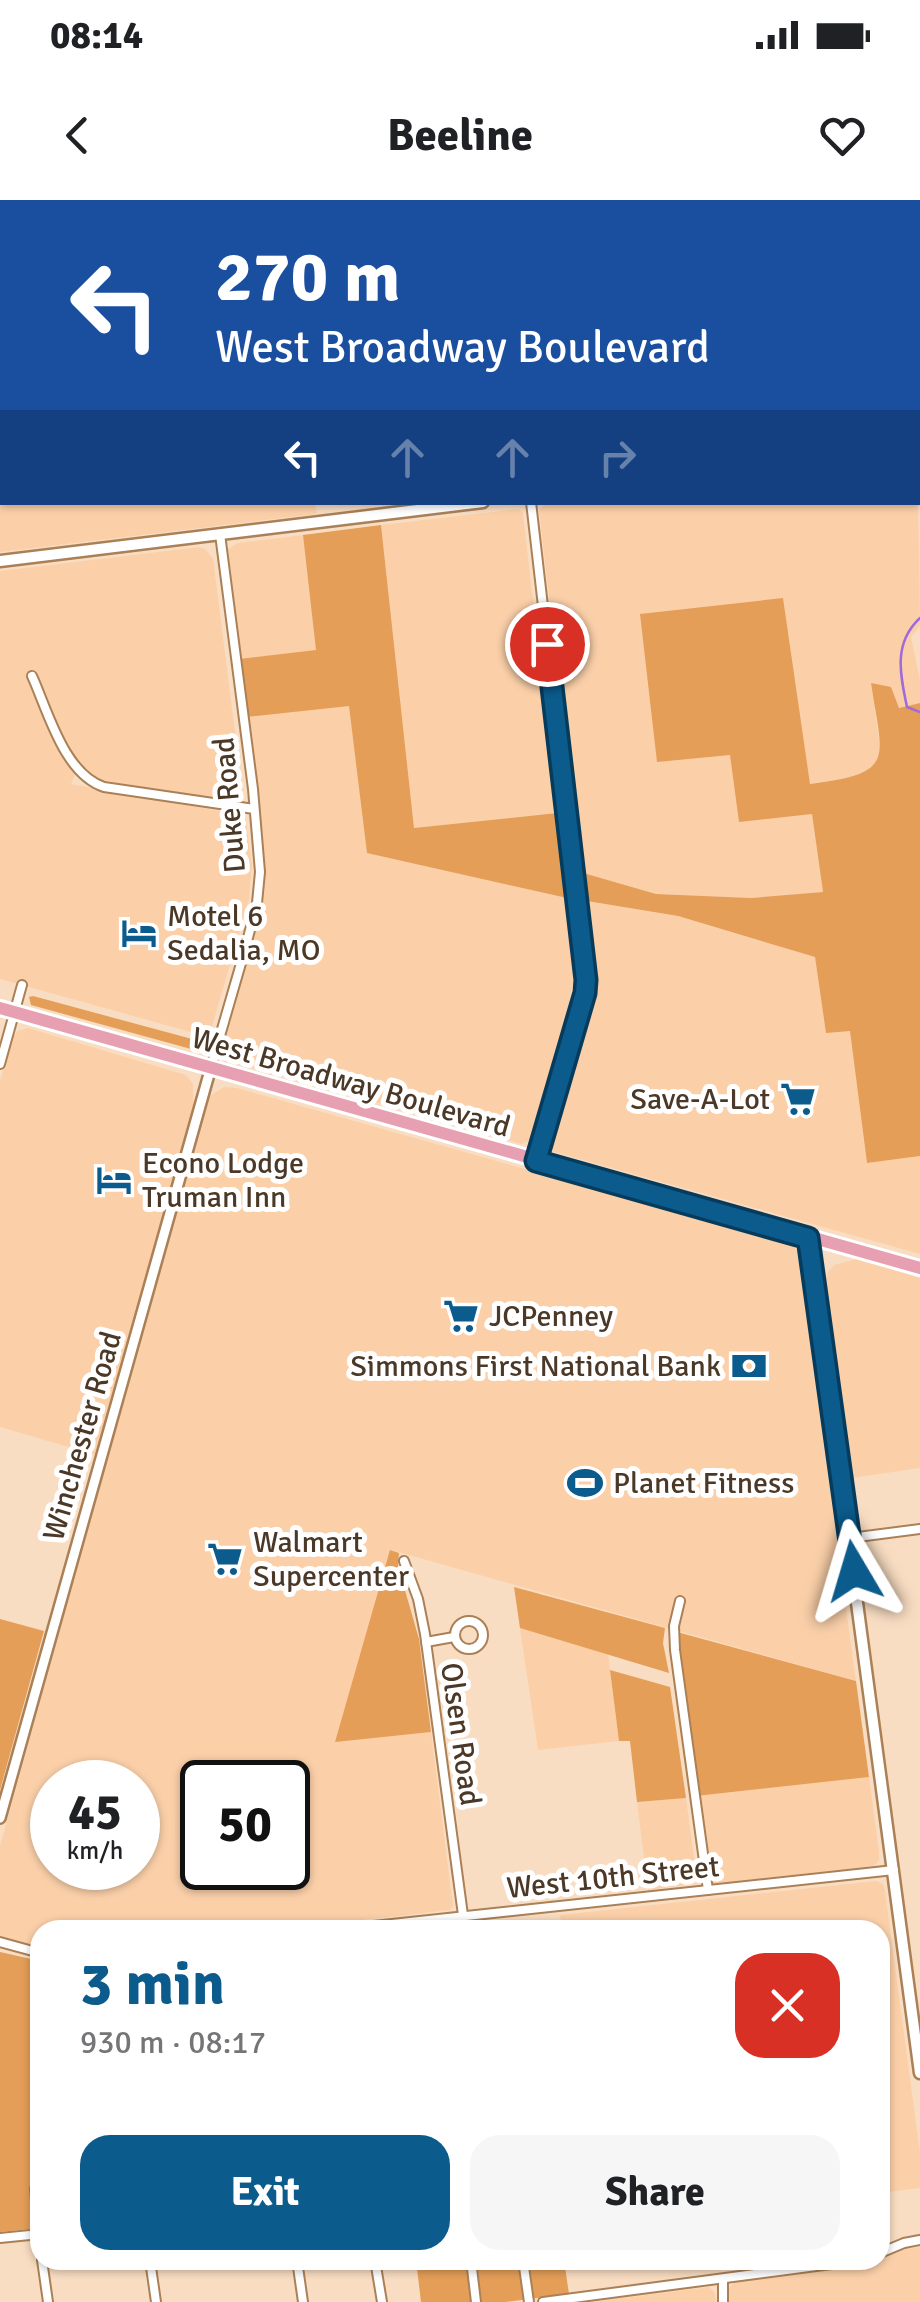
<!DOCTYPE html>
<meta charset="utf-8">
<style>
body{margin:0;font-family:Signika,sans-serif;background:#f6f6f6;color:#202124;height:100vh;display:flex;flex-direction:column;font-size:38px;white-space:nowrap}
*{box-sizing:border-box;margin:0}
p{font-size:32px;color:#757577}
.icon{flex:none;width:55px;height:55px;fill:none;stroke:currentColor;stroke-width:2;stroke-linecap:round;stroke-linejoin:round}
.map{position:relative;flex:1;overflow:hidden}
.details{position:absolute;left:30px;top:1720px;width:860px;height:350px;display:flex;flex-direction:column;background:#fff;border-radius:30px;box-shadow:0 2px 8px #0004}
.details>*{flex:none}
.hud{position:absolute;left:0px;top:0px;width:920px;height:305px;box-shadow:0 2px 8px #0004;background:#1a4fa0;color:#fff;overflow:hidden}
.speed{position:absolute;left:30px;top:1560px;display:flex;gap:20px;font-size:50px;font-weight:700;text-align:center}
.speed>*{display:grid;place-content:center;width:130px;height:130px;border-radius:50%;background:#fff;box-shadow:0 2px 8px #0004;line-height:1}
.speed small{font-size:25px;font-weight:400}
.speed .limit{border:5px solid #111;border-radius:15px;background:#fff;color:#111}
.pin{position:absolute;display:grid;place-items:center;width:85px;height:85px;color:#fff;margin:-42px;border:5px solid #fff;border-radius:50%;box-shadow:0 2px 10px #0007}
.me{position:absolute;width:110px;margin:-55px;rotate:353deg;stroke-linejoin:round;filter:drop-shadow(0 0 8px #0008)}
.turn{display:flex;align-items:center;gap:35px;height:210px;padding:0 50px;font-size:45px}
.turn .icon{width:130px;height:130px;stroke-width:2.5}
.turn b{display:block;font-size:70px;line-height:85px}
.lanes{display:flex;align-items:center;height:95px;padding:0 50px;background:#0003;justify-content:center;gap:50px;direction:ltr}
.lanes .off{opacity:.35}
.round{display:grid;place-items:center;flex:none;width:105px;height:105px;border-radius:30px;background:#f6f6f6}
.summary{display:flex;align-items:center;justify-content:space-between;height:170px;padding:0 50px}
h1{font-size:60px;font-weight:700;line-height:75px;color:#0b5b8d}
.action{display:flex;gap:20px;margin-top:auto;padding:20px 50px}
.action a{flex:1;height:115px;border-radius:30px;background:#0b5b8d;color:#fff;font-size:40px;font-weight:700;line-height:115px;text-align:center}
.action a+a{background:#f6f6f6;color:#202124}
.status{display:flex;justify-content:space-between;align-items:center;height:70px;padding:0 50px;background:#fff;direction:ltr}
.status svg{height:28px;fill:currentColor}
header{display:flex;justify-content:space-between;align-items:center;height:130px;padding:0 50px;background:#fff;font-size:45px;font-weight:700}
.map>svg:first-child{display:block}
.built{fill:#fbd0a9;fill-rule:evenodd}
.green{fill:#e49e58}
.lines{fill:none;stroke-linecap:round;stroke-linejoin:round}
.stream{stroke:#a06ad9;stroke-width:2.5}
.minor-casing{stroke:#ab8056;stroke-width:12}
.tertiary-casing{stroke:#ab8056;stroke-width:14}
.secondary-casing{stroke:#ab8056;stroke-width:15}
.trunk-casing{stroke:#fff;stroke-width:18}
.minor{stroke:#fff;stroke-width:8}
.tertiary{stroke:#fff;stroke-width:9}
.secondary{stroke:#fff;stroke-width:10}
.trunk{stroke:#e7a0b2;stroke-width:12}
.route-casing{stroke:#073b5c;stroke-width:25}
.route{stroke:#0b5b8d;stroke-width:18}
.labels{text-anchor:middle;stroke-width:10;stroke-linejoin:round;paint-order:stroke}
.street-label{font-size:30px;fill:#4b3826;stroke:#fff}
.poi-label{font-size:30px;fill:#4b3826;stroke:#fff;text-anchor:start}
</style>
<div class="status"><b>08:14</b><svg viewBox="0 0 49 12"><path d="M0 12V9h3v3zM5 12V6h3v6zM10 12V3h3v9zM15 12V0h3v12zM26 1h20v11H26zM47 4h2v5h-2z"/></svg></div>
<header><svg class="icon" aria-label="back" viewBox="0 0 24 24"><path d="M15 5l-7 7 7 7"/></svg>Beeline<svg class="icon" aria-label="heart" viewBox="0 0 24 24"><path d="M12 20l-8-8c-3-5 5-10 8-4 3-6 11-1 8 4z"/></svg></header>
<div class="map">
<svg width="920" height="2102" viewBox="0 0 920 2102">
<rect width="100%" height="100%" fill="#f9ddc2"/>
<g class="built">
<path d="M0,0L277,2H2V302H315L317,314L0,352Z"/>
<path d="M918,293L920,426L911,437L920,480V503L899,508L871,483L881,553L871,570L858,577L809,584L783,399L730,555L812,614L823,692L751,698L656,694L580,672L539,310L544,305L563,302H918Z"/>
<path d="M519,309L523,313L557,613L414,628L381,325Z"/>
<path d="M303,335L317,451L239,459L227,350L237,343Z"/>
<path d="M199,347L205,349L213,358L243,595L241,602L235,604L75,575L71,584L236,614L246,622L252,665L249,699L209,837L0,779V371Z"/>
<path d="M349,505L368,652L567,698L574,779L566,817L529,941L522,944L244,865L228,856L225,838L264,687L246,517Z"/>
<path d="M581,700L677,716L815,757L826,832L850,830L867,963L920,956V1054L547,950L546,945L582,808L585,776Z"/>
<path d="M28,828L186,875L193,884V909L96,1255L0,1227V881L13,837L18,831Z"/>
<path d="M224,887L237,888L788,1043L797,1050L856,1481L391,1350L336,1541L431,1532L453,1706L450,1710L273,1730H40V1748L0,1738V1646L208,897ZM52,1582H138V1668H52ZM202,1582H288V1668H202Z"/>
<path d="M857,1059L920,1078V1268L852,1278L825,1084L828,1072L834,1065Z"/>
<path d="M520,1428L608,1454L619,1541L538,1550Z"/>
<path d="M869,1577L879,1652V1660L874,1666L711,1684L707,1679L696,1596Z"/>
<path d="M686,1598L697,1679L693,1684L648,1690L637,1602Z"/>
<path d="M876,1681L883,1684L885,1691L920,1953V1988L880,1993V1730H562L560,1715Z"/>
<path d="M920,2047V2102H728L729,2088L735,2082L868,2065L900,2050Z"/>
<path d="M709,2087L715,2093L716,2102H593Z"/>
</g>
<g class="green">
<path d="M381,325L414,628L557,613L567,698L367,653L349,506L246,517L239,459L316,450L303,335Z"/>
<path d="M783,398L810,584C898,573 882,559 871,483L891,487L899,508L920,503V956L867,963L850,831L826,833L815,757L678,716L581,700L580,672L656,694L751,698L823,692L812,614L739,622L730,555L657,562L640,414Z"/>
<path d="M33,796L192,839L209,837L198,849H191L31,805L29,797Z"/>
<path d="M390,1350L399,1353L398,1366L419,1439L431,1532L335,1542Z"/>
<path d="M514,1387L665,1428L663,1443L669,1473L520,1428Z"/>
<path d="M0,1419L44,1431L0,1590Z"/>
<path d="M677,1432L856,1481L869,1577L696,1596Z"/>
<path d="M610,1470L670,1487L686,1598L637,1602L630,1541H619Z"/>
<path d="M0,1752L40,1761V2028L0,2032Z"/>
<path d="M416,2060H564L569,2094L505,2102H421Z"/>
</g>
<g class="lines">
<g class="stream">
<path d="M670,0L672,2"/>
<path d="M918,266L920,271"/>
<path d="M920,418C893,443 900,474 907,507L920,512"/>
</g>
<defs>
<g id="minor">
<path d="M531,302L586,780L585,793L536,961"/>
<path d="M32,476C48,511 64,574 104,587L254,609"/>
<path d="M0,864L22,785"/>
<path d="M211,867L244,753L257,703L260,672L253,589L220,334"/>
<path d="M850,1338L920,1329"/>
<path d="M404,1361L418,1399L425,1434L463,1715"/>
<path d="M680,1401L674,1426L675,1450L708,1690"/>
<circle cx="469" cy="1435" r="14"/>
<path d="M426,1442L454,1437"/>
<path d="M336,1730L894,1670"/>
<path d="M0,1742L40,1753"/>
<path d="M40,1979L35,1989L40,2045"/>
<path d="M0,2038L40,2034"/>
<path d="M880,2053L904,2043L920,2040"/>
<path d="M42,2060L48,2102"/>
<path d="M150,2060L156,2102"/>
<path d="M297,2060L303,2102"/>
<path d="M375,2060L382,2102"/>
<path d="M471,2060L476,2102"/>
<path d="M523,2060L529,2102"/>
<path d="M723,2080V2102"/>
<path d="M543,2102L862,2060"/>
</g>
<path id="tertiary" d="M0,1618L211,867"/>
<g id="secondary">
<path d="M918,237H920"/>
<path d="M0,361L483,302"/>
<path d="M808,1037L920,1873"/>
</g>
<path id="trunk" d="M0,808L920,1068"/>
</defs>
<use href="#minor" class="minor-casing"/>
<use href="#tertiary" class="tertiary-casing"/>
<use href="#secondary" class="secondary-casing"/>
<use href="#trunk" class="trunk-casing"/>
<use href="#minor" class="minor"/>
<use href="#tertiary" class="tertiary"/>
<use href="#secondary" class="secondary"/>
<use href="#trunk" class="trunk"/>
</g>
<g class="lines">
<defs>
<path id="route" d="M547,444L586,780L585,793L536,961L808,1038L854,1371"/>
</defs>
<use href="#route" class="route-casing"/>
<use href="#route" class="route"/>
</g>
<defs>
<symbol id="hotel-bare" viewBox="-9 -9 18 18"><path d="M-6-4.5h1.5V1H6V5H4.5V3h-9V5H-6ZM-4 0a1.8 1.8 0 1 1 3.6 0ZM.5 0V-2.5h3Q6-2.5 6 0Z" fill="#0b5b8d" stroke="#fff" stroke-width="2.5" paint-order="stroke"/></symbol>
<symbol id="supermarket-bare" viewBox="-9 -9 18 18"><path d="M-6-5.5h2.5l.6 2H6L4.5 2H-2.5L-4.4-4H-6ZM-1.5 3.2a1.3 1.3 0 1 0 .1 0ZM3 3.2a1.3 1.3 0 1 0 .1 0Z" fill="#0b5b8d" stroke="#fff" stroke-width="2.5" paint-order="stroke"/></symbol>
<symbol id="bank-bare" viewBox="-9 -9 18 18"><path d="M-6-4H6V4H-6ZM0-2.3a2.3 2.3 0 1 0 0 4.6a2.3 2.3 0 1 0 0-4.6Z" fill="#0b5b8d" stroke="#fff" stroke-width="2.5" paint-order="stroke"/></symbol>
<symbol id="stadium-bare" viewBox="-9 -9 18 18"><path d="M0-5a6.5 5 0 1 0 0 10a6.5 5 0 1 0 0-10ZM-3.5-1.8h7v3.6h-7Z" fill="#0b5b8d" stroke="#fff" stroke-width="2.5" paint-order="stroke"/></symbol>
</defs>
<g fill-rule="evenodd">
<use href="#hotel-bare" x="114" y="708" width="50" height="50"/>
<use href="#supermarket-bare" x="773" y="874" width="50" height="50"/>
<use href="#hotel-bare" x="89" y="955" width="50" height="50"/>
<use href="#supermarket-bare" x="436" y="1091" width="50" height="50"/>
<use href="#bank-bare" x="724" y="1141" width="50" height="50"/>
<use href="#stadium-bare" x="560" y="1258" width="50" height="50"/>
<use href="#supermarket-bare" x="200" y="1334" width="50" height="50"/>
</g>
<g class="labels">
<g class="street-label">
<text transform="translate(229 605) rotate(-95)" y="10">Duke Road</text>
<text transform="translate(351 882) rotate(16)" y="10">West Broadway Boulevard</text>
<text transform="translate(82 1236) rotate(-74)" y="10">Winchester Road</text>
<text transform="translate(461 1534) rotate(82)" y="10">Olsen Road</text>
<text transform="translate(613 1677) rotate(-6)" y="10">West 10th Street</text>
</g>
<g class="poi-label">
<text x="167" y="726">Motel 6<tspan x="167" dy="34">Sedalia, MO</tspan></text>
<text x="770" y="909" text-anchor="end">Save-A-Lot</text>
<text x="142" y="973">Econo Lodge<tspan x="142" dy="34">Truman Inn</tspan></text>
<text x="489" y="1126">JCPenney</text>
<text x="721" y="1176" text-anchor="end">Simmons First National Bank</text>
<text x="613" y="1293">Planet Fitness</text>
<text x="253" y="1352">Walmart<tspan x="253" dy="34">Supercenter</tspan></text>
</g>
</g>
</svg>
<div class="speed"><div>45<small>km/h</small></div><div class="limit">50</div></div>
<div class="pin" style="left:547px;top:444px;background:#d93025"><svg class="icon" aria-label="arrive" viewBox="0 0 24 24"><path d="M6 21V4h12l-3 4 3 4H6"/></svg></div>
<svg class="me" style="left:854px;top:1371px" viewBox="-20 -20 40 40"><path d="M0-17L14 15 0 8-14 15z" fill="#0b5b8d" stroke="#fff" stroke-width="4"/></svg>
<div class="hud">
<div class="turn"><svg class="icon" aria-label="left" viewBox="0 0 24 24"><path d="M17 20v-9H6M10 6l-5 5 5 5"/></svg><div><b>270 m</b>West Broadway Boulevard</div></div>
<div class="lanes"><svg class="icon" aria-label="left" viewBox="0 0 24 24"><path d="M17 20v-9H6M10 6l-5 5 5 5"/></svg><svg class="icon off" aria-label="ahead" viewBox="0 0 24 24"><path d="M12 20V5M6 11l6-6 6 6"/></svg><svg class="icon off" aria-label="ahead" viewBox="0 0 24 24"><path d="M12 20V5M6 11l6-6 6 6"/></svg><svg class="icon off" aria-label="right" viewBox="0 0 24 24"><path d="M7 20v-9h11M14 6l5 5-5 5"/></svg></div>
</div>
<section class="details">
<div class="summary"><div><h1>3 min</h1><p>930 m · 08:17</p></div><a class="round" style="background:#d93025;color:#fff"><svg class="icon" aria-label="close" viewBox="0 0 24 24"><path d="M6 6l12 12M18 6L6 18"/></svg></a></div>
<div class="action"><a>Exit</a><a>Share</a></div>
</section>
</div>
